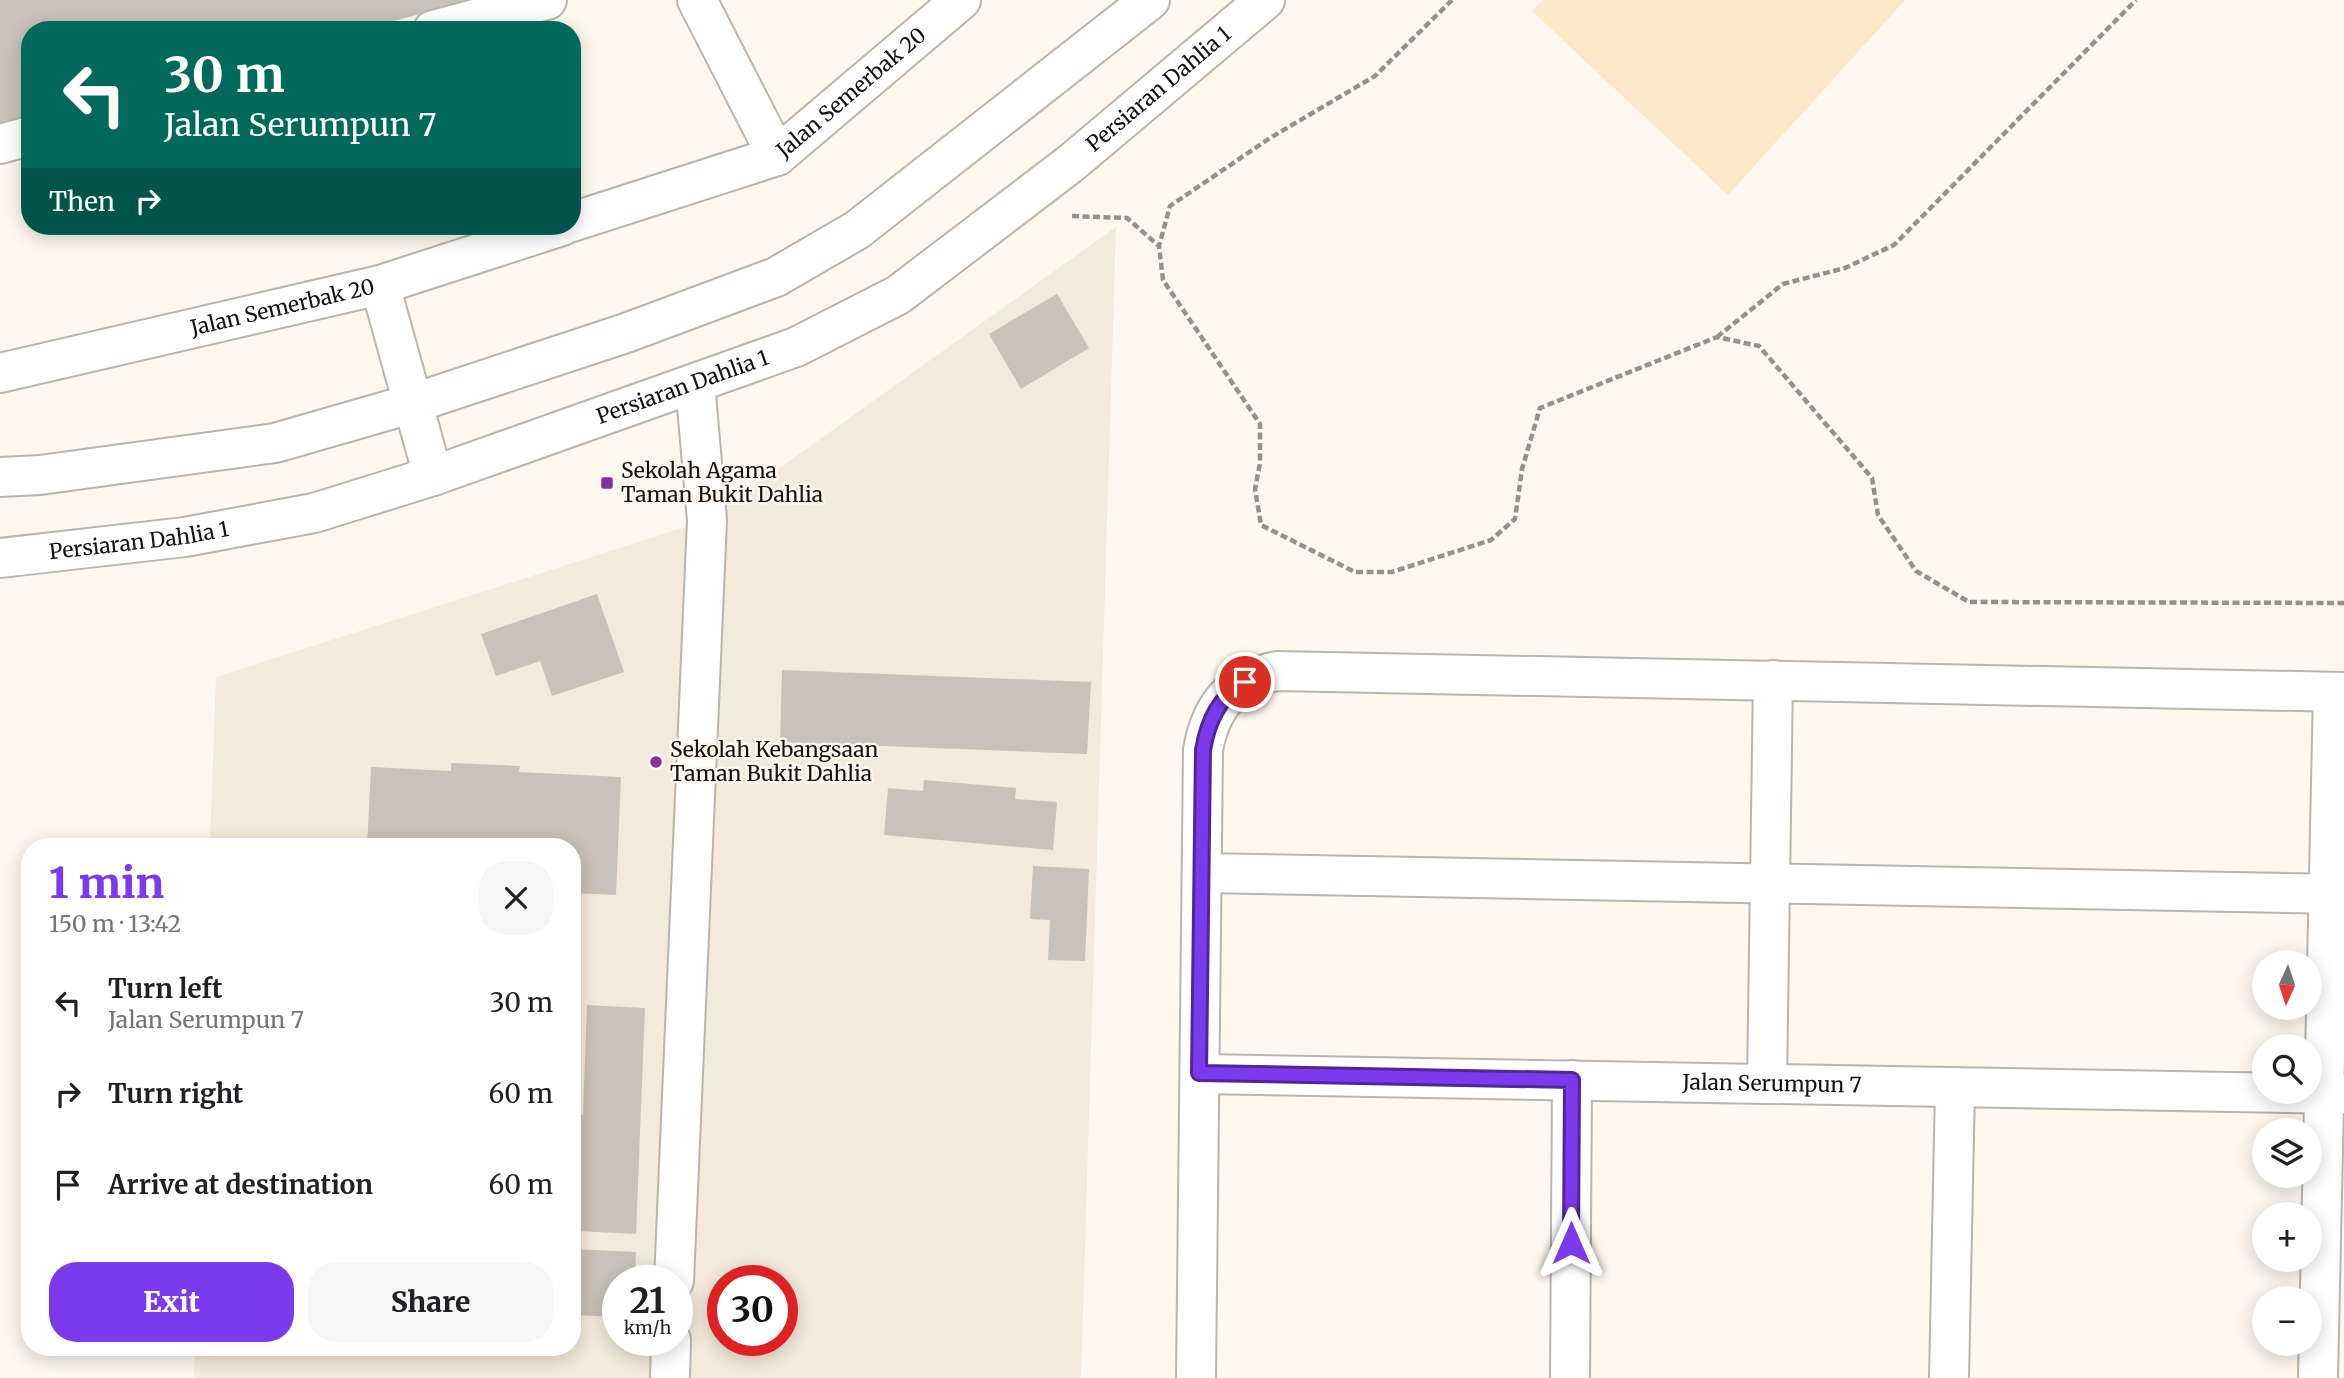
<!DOCTYPE html>
<meta charset="utf-8">
<style>
body{margin:0;font-family:Merriweather,serif;background:#f6f6f6;color:#202124;height:100vh;display:flex;flex-direction:column;font-size:26px;white-space:nowrap}
*{box-sizing:border-box;margin:0}
p{font-size:23px;color:#757577}
.icon{flex:none;width:38px;height:38px;fill:none;stroke:currentColor;stroke-width:2;stroke-linecap:round;stroke-linejoin:round}
.map{position:relative;flex:1;overflow:hidden}
.side{position:absolute;left:21px;top:838px;width:560px;height:518px;display:flex;flex-direction:column;background:#fff;border-radius:28px;box-shadow:0 4px 18px #0003}
.side>*{flex:none}
.guide{position:absolute;left:21px;top:21px;width:560px;height:214px;border-radius:28px;box-shadow:0 4px 18px #0003;background:#00695c;color:#fff;overflow:hidden}
.needle{width:46px;rotate:183deg}
.tools{position:absolute;left:2252px;top:950px;display:grid;gap:14px}
.tools a{display:grid;place-items:center;width:70px;height:70px;border-radius:50%;background:#fff;box-shadow:0 4px 18px #0003;font-size:35px}
.speed{position:absolute;left:602px;top:1265px;display:flex;gap:14px;font-size:35px;font-weight:700;text-align:center}
.speed>*{display:grid;place-content:center;width:91px;height:91px;border-radius:50%;background:#fff;box-shadow:0 4px 18px #0003;line-height:1}
.speed small{font-size:18px;font-weight:400}
.speed .limit{border:10px solid #d22;background:#fff;color:#111}
.pin{position:absolute;display:grid;place-items:center;width:60px;height:60px;color:#fff;margin:-30px;border:4px solid #fff;border-radius:50%;box-shadow:0 2px 7px #0007}
.me{position:absolute;width:77px;margin:-38px;rotate:0deg;stroke-linejoin:round;filter:drop-shadow(0 0 5px #0008)}
.turn{display:flex;align-items:center;gap:24px;height:147px;padding:0 28px;font-size:32px}
.turn .icon{width:91px;height:91px;stroke-width:2.5}
.turn b{display:block;font-size:49px;line-height:60px}
.then{display:flex;align-items:center;height:66px;padding:0 28px;background:#0003;gap:14px;font-size:26px}
.round{display:grid;place-items:center;flex:none;width:74px;height:74px;border-radius:28px;background:#f6f6f6}
.summary{display:flex;align-items:center;justify-content:space-between;height:119px;padding:0 28px}
h1{font-size:42px;font-weight:800;line-height:52px;color:#7c3aed}
.button{display:flex;gap:14px;margin-top:auto;padding:14px 28px}
.button a{flex:1;height:80px;border-radius:28px;background:#7c3aed;color:#fff;font-size:28px;font-weight:800;line-height:80px;text-align:center}
.button a+a{background:#f6f6f6;color:#202124}
ul{padding:0;list-style:none}
li{display:flex;align-items:center;gap:21px;height:91px;padding:0 28px}
li div{flex:1}
li b{display:block;font-size:26px}
li em{font-style:normal}
.map>svg:first-child{display:block}
.built{fill:#f4eadb;fill-rule:evenodd}
.green{fill:#fce7c8}
.building{fill:#c8c2b9}
.lines{fill:none;stroke-linecap:round;stroke-linejoin:round}
.minor-casing{stroke:#bab4ab;stroke-width:42}
.path{stroke:#96928b;stroke-width:4.5;stroke-dasharray:7 3.5;stroke-linecap:butt}
.minor{stroke:#fff;stroke-width:38}
.route-casing{stroke:#51269a;stroke-width:18}
.route{stroke:#7c3aed;stroke-width:12}
.poi-dot{fill:#7f32a3;stroke:#fef7ee;stroke-width:2.5}
.labels{text-anchor:middle;stroke-width:5;stroke-linejoin:round;paint-order:stroke}
.street-label{font-size:21px;fill:#14120f;stroke:#fef7ee}
.poi-label{font-size:21px;fill:#14120f;stroke:#fef7ee;text-anchor:start}
</style>
<div class="map">
<svg width="2344" height="1378" viewBox="0 0 2344 1378">
<rect width="100%" height="100%" fill="#fef7ee"/>
<path class="built" d="M1116,227L1081,1378H194L195,1348H572V847H210L216,677L707,520ZM618,1281H677V1340H618ZM723,1281H782V1340H723Z"/>
<path class="green" d="M1543,0H1905L1728,195L1532,11Z"/>
<g class="building">
<path d="M0,0H468V1L361,30H30V120L0,128Z"/>
<path d="M1057,294L1089,348L1021,389L989,334Z"/>
<path d="M597,594L624,672L552,696L540,661L496,676L481,634Z"/>
<path d="M782,670L1091,682L1087,754L780,742Z"/>
<path d="M451,763L520,766L519,772L621,777L616,895L572,893V847H367L371,767L451,771Z"/>
<path d="M924,780L1016,788L1015,799L1057,802L1053,850L884,835L888,788L923,791Z"/>
<path d="M1033,866L1089,869L1085,961L1048,960L1050,920L1030,919Z"/>
<path d="M587,1005L645,1008L636,1234L578,1231L579,1195H572V1114L583,1115Z"/>
<path d="M572,1249L636,1252L635,1281H618V1317L572,1315Z"/>
</g>
<g class="lines">
<defs>
<g id="minor">
<path d="M697,0L777,156"/>
<path d="M433,30L547,0"/>
<path d="M0,144L30,136"/>
<path id="s1" d="M572,222L777,156L961,0"/>
<path d="M380,285L433,476"/>
<path id="s2" d="M0,373L380,285L562,226"/>
<path d="M0,477L40,475L275,443L414,403L626,333L776,277L857,230L1150,0"/>
<path id="s3" d="M0,558L185,537L314,513L433,476L796,347L898,295L1070,164L1265,0"/>
<path d="M1202,873L2344,894"/>
<path id="s4" d="M1200,1074L2344,1094"/>
<path d="M1767,1084L1773,680"/>
<path d="M674,1281L707,520L695,384"/>
<path d="M670,1378L671,1340"/>
<path d="M1196,1378L1203,750C1211,705 1233,680 1277,671L2344,692"/>
<path d="M1570,1378L1572,1080"/>
<path d="M1949,1378L1955,1087"/>
<path d="M2318,1378L2333,692"/>
</g>
</defs>
<use href="#minor" class="minor-casing"/>
<g class="path">
<path d="M1452,0L1375,76L1270,138L1170,206L1159,246L1163,280L1260,424V463L1255,489L1261,525L1355,572H1392L1491,540L1515,519L1522,469L1540,408L1717,337L1759,346L1872,478L1878,515L1916,571L1969,602L2344,603"/>
<path d="M1072,216L1127,218L1159,246"/>
<path d="M1717,337L1783,284L1845,268L1894,245L2136,0"/>
</g>
<use href="#minor" class="minor"/>
</g>
<g class="lines">
<defs>
<path id="route" d="M1245,682C1219,697 1208,721 1203,750L1199,1073L1572,1080L1571,1243"/>
</defs>
<use href="#route" class="route-casing"/>
<use href="#route" class="route"/>
</g>
<g class="poi-dot">
<rect x="600" y="476" width="14" height="14" rx="3.5"/>
<circle cx="656" cy="762" r="7"/>
</g>
<g class="labels">
<g class="street-label">
<text dy="7" stroke="none"><textPath href="#s3" startOffset="1274">Persiaran Dahlia 1</textPath></text>
<text dy="7" stroke="none"><textPath href="#s1" startOffset="313">Jalan Semerbak 20</textPath></text>
<text dy="7" stroke="none"><textPath href="#s2" startOffset="290">Jalan Semerbak 20</textPath></text>
<text dy="7" stroke="none"><textPath href="#s3" startOffset="707">Persiaran Dahlia 1</textPath></text>
<text dy="7" stroke="none"><textPath href="#s3" startOffset="140">Persiaran Dahlia 1</textPath></text>
<text dy="7" stroke="none"><textPath href="#s4" startOffset="572">Jalan Serumpun 7</textPath></text>
</g>
<g class="poi-label">
<text x="621" y="478">Sekolah Agama<tspan x="621" dy="24">Taman Bukit Dahlia</tspan></text>
<text x="670" y="757">Sekolah Kebangsaan<tspan x="670" dy="24">Taman Bukit Dahlia</tspan></text>
</g>
</g>
</svg>
<div class="tools">
<a><svg class="needle" viewBox="-14 -14 28 28"><path d="M0-13l5 13h-10z" fill="#e53935"/><path d="M0 13l5-13h-10z" fill="#757577"/></svg></a>
<a><svg class="icon" aria-label="search" viewBox="0 0 24 24"><circle cx="10" cy="10" r="6"/><path d="M15 15l6 6"/></svg></a>
<a><svg class="icon" aria-label="layers" viewBox="0 0 24 24"><path d="M12 4l9 5-9 5-9-5zM3 14l9 5 9-5"/></svg></a>
<a>+</a>
<a>−</a>
</div>
<div class="speed"><div>21<small>km/h</small></div><div class="limit">30</div></div>
<div class="pin" style="left:1245px;top:682px;background:#d93025"><svg class="icon" aria-label="arrive" viewBox="0 0 24 24"><path d="M6 21V4h12l-3 4 3 4H6"/></svg></div>
<svg class="me" style="left:1571px;top:1243px" viewBox="-20 -20 40 40"><path d="M0-17L14 15 0 8-14 15z" fill="#7c3aed" stroke="#fff" stroke-width="4"/></svg>
<div class="guide">
<div class="turn"><svg class="icon" aria-label="left" viewBox="0 0 24 24"><path d="M17 20v-9H6M10 6l-5 5 5 5"/></svg><div><b>30 m</b>Jalan Serumpun 7</div></div>
<div class="then">Then<svg class="icon" aria-label="right" viewBox="0 0 24 24"><path d="M7 20v-9h11M14 6l5 5-5 5"/></svg></div>
</div>
<section class="side">
<div class="summary"><div><h1>1 min</h1><p>150 m · 13:42</p></div><a class="round"><svg class="icon" aria-label="close" viewBox="0 0 24 24"><path d="M6 6l12 12M18 6L6 18"/></svg></a></div>
<ul>
<li><svg class="icon" aria-label="left" viewBox="0 0 24 24"><path d="M17 20v-9H6M10 6l-5 5 5 5"/></svg><div><b>Turn left</b><p>Jalan Serumpun 7</p></div><em>30 m</em></li>
<li><svg class="icon" aria-label="right" viewBox="0 0 24 24"><path d="M7 20v-9h11M14 6l5 5-5 5"/></svg><div><b>Turn right</b></div><em>60 m</em></li>
<li><svg class="icon" aria-label="arrive" viewBox="0 0 24 24"><path d="M6 21V4h12l-3 4 3 4H6"/></svg><div><b>Arrive at destination</b></div><em>60 m</em></li>
</ul>
<div class="button"><a>Exit</a><a>Share</a></div>
</section>
</div>
